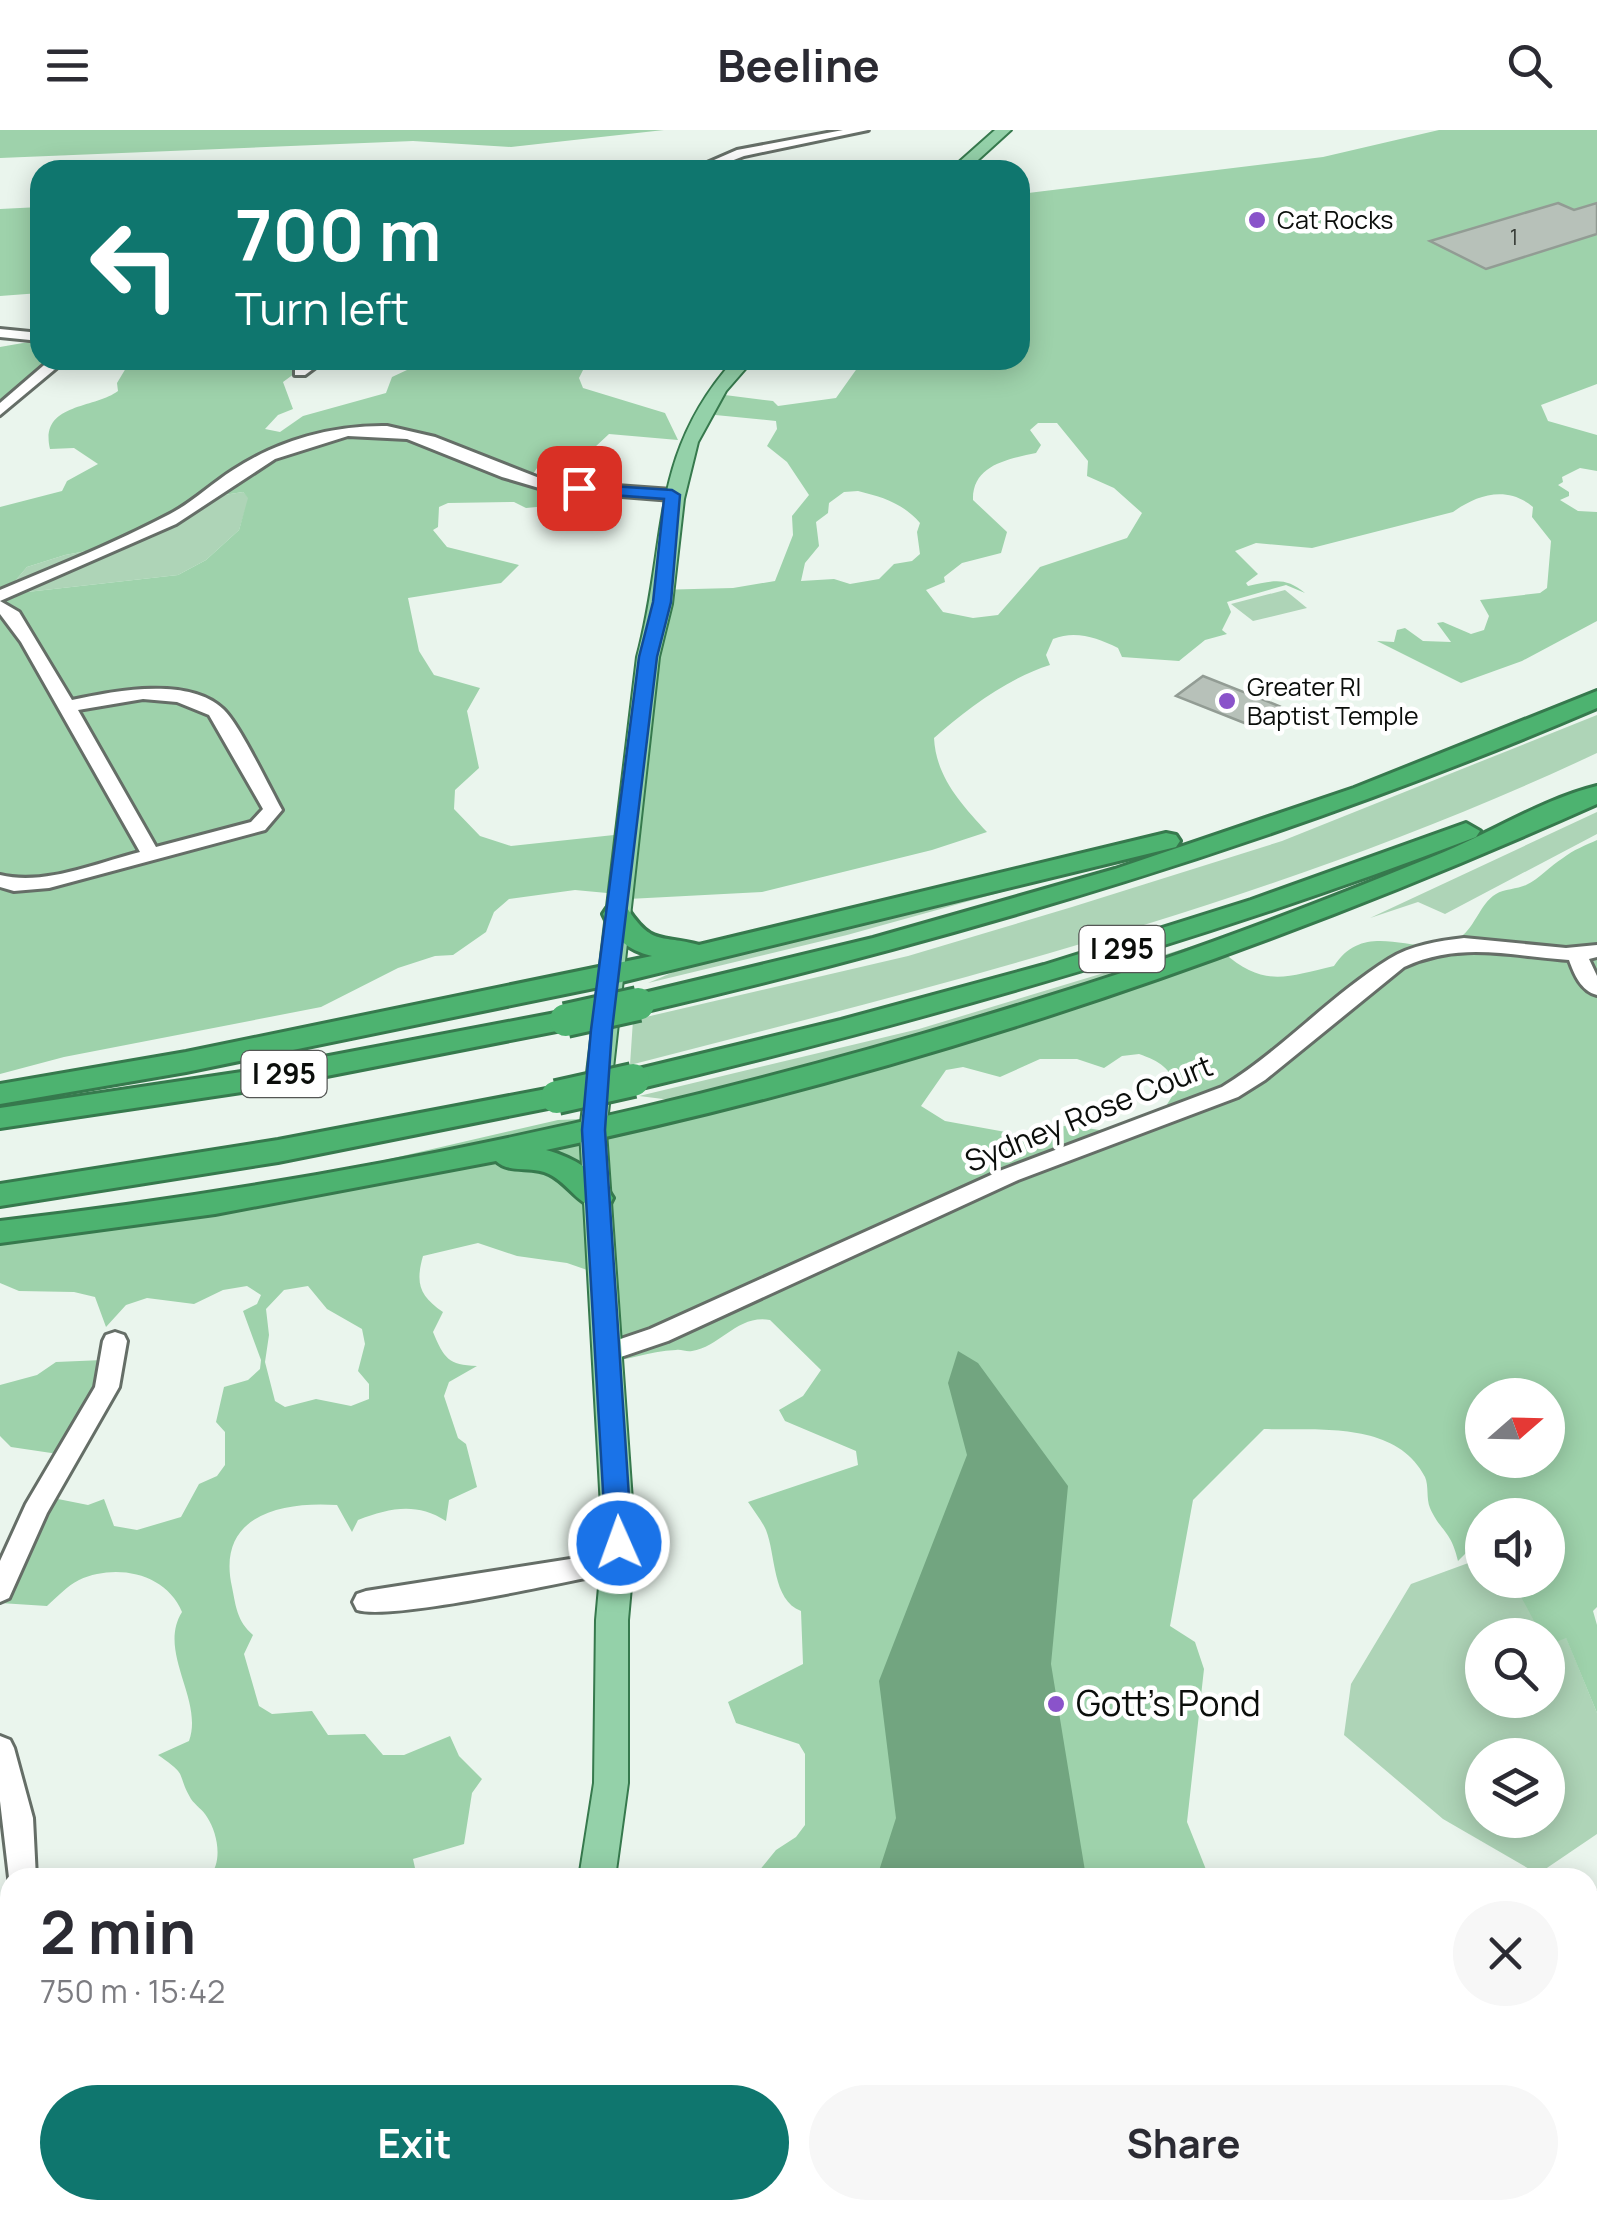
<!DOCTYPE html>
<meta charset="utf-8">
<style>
body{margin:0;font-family:Manrope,sans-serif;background:#f7f7f7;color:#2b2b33;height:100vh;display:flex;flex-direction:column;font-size:38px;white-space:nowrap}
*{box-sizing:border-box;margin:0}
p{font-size:32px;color:#7c7c81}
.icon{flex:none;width:55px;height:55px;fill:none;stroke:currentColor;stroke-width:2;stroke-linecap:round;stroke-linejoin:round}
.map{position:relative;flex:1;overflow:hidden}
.panel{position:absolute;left:0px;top:1738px;width:1598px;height:352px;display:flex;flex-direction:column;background:#fff;border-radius:30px 30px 0 0;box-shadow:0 5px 25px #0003}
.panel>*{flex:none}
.banner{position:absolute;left:30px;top:30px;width:1000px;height:210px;border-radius:30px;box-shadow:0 5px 25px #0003;background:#0f766e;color:#fff;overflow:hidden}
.needle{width:65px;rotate:70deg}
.buttons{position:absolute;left:1465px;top:1248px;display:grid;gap:20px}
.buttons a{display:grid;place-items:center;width:100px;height:100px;border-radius:50%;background:#fff;box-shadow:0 5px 25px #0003;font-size:50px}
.pin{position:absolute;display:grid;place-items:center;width:85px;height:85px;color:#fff;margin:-42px;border-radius:20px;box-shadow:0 5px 15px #0006}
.me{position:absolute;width:110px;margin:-55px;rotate:358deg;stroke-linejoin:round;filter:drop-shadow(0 0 8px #0008)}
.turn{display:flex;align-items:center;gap:35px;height:210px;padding:0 40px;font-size:45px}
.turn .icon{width:130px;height:130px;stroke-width:2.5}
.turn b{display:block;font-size:70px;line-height:85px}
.round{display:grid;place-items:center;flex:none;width:105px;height:105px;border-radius:52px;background:#f7f7f7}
.headline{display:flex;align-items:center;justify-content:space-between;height:170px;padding:0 40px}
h1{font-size:60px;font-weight:700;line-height:75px}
.primary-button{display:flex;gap:20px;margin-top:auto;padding:20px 40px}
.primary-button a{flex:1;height:115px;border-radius:60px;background:#0f766e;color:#fff;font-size:40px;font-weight:700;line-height:115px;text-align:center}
.primary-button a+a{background:#f7f7f7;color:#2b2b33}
header{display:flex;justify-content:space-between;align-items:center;height:130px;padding:0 40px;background:#fff;font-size:45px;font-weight:700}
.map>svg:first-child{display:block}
.green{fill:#aed4b7;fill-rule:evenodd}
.forest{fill:#9ed2ab;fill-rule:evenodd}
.water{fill:#72a580}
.building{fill:#b7c1b9;stroke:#929c94;stroke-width:2.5}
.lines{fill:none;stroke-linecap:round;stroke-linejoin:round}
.minor-casing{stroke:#656e67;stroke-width:6}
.major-casing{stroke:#36794d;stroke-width:4}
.highway-casing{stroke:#36794d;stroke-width:6}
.minor{fill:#fff;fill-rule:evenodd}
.major{fill:#94d1a9;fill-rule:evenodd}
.highway{fill:#4db370;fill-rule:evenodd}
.highway-bridge-casing{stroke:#36794d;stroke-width:38;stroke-linecap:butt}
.highway-bridge{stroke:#4db370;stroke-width:32}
.route{fill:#1a73e8;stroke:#114b97;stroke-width:2.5}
.poi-dot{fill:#8a53ca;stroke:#fff;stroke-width:4}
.labels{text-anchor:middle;stroke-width:9;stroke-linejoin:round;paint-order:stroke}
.far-number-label{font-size:22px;fill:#363b36}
.far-poi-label{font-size:25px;fill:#0b0e0b;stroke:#fff;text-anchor:start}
.shield{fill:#fff;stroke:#545654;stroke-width:2.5}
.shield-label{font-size:28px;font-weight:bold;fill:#0b0e0b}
.street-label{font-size:30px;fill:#0b0e0b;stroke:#fff}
.near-poi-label{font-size:35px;fill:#0b0e0b;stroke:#fff;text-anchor:start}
</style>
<header><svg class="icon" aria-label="menu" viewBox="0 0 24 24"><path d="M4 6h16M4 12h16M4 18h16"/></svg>Beeline<svg class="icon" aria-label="search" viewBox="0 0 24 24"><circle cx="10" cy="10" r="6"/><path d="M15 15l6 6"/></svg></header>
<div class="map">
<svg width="1597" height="2089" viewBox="0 0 1597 2089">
<rect width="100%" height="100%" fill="#eaf5ed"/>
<g class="green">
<path d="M243,362L249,368L239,400L206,430L178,445L18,463L10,457L27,437L65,425L150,409L211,367Z"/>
<path d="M1285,460L1307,478L1253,491L1231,474Z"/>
<path d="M1597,585V623C1289,768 958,851 630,935L633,890L908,826L1072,777L1282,711Z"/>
<path d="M1597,682V704L1445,784L1418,772L1370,788Z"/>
<path d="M1113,731L847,805L648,853L685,837Z"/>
<path d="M1193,816C1026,887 847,926 671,970L639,966L919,899Z"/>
<path d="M1482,1428V1450H1527L1566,1507L1597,1583V1704L1538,1744L1443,1689L1344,1605L1351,1554L1411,1454ZM1482,1505H1548V1570H1482ZM1482,1625H1548V1690H1482Z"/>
</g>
<g class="forest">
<path d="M0,0H664L511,17L413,11L0,28Z"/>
<path d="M1439,0H1597V254L1541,275L1548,291L1597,305V341L1580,338L1562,347L1563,352L1558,355L1569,362V366L1560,370L1578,381L1597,382V491L1522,531L1461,553L1377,511L1394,512L1397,500L1405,498L1423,511L1451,512L1437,493L1443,492L1471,504L1484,500L1489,486L1480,470L1540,463L1547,458L1551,411L1532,387L1533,377C1506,354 1475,366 1453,382L1312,418L1256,413L1235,421L1258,444L1246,453L1248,456C1272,451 1285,446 1305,463L1286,455L1227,472L1231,482L1222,500L1227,504L1205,510L1179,531L1122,527L1118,518C1097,508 1076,500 1053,509L1046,525L1050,535C1010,547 965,580 934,608C936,647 961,674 987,702L932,720L762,762L609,770L607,763L575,760L509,769L494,782L486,802L453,825L435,826L398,838L321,877L64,927L0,944V377L62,361L67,351L98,334L74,318L50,319C39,273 94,279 118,261L117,253L126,238L168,230H271V236L298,241L283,252L293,279L278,285L265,299L280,302L303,286L386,263L392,247L407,240L411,230H603L585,236L579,248L583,258L665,283L678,310L609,304L595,317L571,319L568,325L543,329L531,347L559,362L569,374L526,378L514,372L448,373L439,377L438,397L433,400L447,417L519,435L501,453L408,468L419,521L434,545L480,558L467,581L479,638L455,660L454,679L480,706L511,716L614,705L629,592L655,460L733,458L775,451L793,405L792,386L809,365L787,332L767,316L777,299L776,291L705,284L717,264L773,271L778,276L836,268L863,230H1020V64L1323,27ZM1038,293H1057L1088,331L1087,346L1114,358L1142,383L1127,408L1040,437L998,485L973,488L943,482L926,460L945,452L944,447L962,433L1001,423L1007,402L973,370C972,335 1008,329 1036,323L1041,315L1030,300ZM858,361C882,367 903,373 920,393L917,402L920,424L912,431L894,434L879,449L850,454L834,449L801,451L805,433L819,416L816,392L828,383L829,373L844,362ZM243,362L248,368L239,400L206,430L178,445L18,463L10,457L27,437L65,425L150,409L211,367Z"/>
<path d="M40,77V163L0,166V79Z"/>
<path d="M40,210V230H53L0,277V217Z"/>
<path d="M1597,710V1477L1593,1481L1597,1495V1583L1566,1508L1556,1512L1540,1502L1512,1450H1548V1385H1482V1419L1466,1423L1458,1431C1451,1400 1440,1401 1430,1378C1426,1368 1429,1356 1425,1347C1396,1290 1316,1301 1264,1299L1193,1370L1170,1496L1195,1512L1204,1539L1187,1692L1209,1747H754L776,1720L796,1707L805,1695V1624L799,1614L736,1593L728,1572L803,1534L801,1481C772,1470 776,1425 766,1400C762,1391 754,1381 748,1372L858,1335L856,1321L785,1291L779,1280L803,1266L821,1240L770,1190C738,1184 720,1217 692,1221C686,1222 681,1219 676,1220C649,1221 624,1232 597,1233L593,1142L567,1133L517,1126L478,1113L423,1126C415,1154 420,1166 443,1182L433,1202C444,1228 448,1235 477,1236L449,1252L444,1266L458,1308L466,1314L477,1357L449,1370L446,1391C416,1372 390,1378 358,1390L352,1402L337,1375C280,1371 216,1386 232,1457C236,1477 237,1491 253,1505L244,1524L259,1576L272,1584L312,1581L328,1605L365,1604L383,1625H404L450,1606L459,1626L482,1649L472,1663L464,1714L413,1729L417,1747H209C223,1732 218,1704 207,1687C203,1680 195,1675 191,1669C175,1641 190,1647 158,1625L189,1611C204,1570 157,1522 182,1482C166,1443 116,1433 79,1450C67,1456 57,1467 47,1476L0,1473V1447L43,1366L88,1375L104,1369L114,1396L137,1400L181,1387L199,1354L217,1346L225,1335V1302L216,1292L224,1257L248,1250L260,1239L261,1230L243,1181L257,1174L261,1165L247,1156L223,1160L194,1174L147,1168L126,1175L106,1197L95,1167L74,1162L19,1161L0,1153V1096L329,1043L558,990L605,988L715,966L1223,822C1264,858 1286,847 1334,836C1367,786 1417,830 1456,810C1475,800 1479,774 1496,764C1504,759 1517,759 1526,755C1539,749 1550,736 1563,728C1573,720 1586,715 1597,710ZM1139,924C1159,931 1172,938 1176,960L1166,976L1121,998L1099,1000L1068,995L1028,1006L945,991L921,976L946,940L963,937L1000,947L1040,929H1077L1104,938L1122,926ZM308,1156L327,1179L362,1199L365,1214L358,1241L369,1254V1269L351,1276L316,1269L285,1277L275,1271L265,1232L269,1205L266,1179L284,1160ZM1482,1265H1548V1330H1482Z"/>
<path d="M103,1230L99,1253L58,1324L11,1317L0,1306V1255L37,1245L56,1232Z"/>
<path d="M129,2080H376L373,2089H134Z"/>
<path d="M832,2080H1196L1185,2089H835Z"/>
</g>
<path class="water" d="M958,1221L978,1233L1068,1356L1051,1534L1086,1747H877L896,1688L879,1551L967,1325L948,1253Z"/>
<g class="building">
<path d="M1558,73L1574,80L1597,73V104L1486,139L1430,111Z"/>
<path d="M1203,546L1279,576L1252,596L1176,566Z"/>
</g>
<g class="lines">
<defs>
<g id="minor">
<path d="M843,0H868L744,26L708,40H691L737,20Z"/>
<path d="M0,199L40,203V211L0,207Z"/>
<path d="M50,230H66L0,285V273Z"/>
<path d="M308,230H325L305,245H295V239Z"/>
<path d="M387,296L435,307L547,351L672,360L680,365L672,370L546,360L502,347L407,309L348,306L275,329L176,394L0,471L19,482L72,570C113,561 189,546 223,579C240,595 269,657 282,680L265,700L49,758L14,761L0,757V745C45,756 96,733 140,722L21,512L0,484V460C57,436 115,413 170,384C193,372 211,354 233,340C279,310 333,295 387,296ZM143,569L177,572L209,585L263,679L251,692L156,717L78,580Z"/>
<path d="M1464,808L1566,818L1597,815V827L1589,829L1597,846V865C1581,861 1574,844 1569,830C1511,826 1460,811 1404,837L1265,950L1238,967L1018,1050L668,1211L609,1231L600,1228L597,1222L600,1216L650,1199L1002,1040L1222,957C1282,920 1330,866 1389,829C1411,815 1439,811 1464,808Z"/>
<path d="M115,1202L124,1205L127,1211L119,1257L47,1383L9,1468L0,1472V1431L26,1374L95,1257L103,1211L106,1205Z"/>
<path d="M615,1422L624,1425L628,1432L624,1439L615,1442C568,1451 392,1491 357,1480L353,1472L357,1464L366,1461Z"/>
<path d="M0,1606L10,1610L14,1618L33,1688L36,1748H10V1756L0,1671Z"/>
<path d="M1597,1763V1794L1588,1797V1766Z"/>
<path d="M10,1802V1862L0,1866V1805Z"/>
<path d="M1220,2080H1259L1256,2089H1217Z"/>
</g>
<g id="major">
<path d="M995,0H1011L967,40H950Z"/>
<path d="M734,230H753L726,261L698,312L684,369L672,474L659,527L606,1001L635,1413L628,1490V1653L615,1748H579L594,1653L596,1490L603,1413L580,1001L637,527C668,412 648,326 734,230Z"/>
<path d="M530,2080H570L569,2089H529Z"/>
</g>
<g id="highway">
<path d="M1597,561V578C1286,711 966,806 638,883L627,881L623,874L627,867L873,808L1115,739L1354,658Z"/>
<path d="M1597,656V674C1259,825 909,944 546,1020C575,1028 598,1042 613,1068L609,1076C581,1084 572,1055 549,1044C532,1035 509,1044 496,1031L215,1084L0,1113V1091C392,1046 781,956 1155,832C1252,799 1349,761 1444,722C1494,701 1544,669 1597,656Z"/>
<path d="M1466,693L1480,701L1476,707C1200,812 920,892 633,960L622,957L617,950L622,943L841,890L1044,835L1251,770Z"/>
<path d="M1166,703L1176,705L1180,711L1176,717L609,855L186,942L0,974V954L186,922L652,826C627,820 613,807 603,784L607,778H627C653,817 660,804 699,815Z"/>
<path d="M566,881L577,883L581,890L577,897L255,960L0,998V978L255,940Z"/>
<path d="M557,957L568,960L573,967L568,974L278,1032L0,1076V1054L278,1010Z"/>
</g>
</defs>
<use href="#minor" class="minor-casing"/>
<use href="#major" class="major-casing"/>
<use href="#highway" class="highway-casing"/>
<use href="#minor" class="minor"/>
<use href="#major" class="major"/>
<use href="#highway" class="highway"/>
<defs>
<g id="highway-bridge">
<path d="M566,890L638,874"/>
<path d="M557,967L633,950"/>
</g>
</defs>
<use href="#highway-bridge" class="highway-bridge-casing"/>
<use href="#highway-bridge" class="highway-bridge"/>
</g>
<path class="route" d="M579,354L672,360L680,365L671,472L657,527L612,900L605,1000L632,1413L628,1420L619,1423L609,1420L606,1413L582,1000L591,900L639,527L653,472L664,369L573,362V355Z"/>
<g class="poi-dot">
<circle cx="1257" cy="90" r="10"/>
<circle cx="1227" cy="571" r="10"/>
<circle cx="1056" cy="1574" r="10"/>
</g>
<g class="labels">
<g class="far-number-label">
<text x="1514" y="115">1</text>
</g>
<g class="far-poi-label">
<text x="1277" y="99">Cat Rocks</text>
<text x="1247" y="566">Greater RI<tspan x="1247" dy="29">Baptist Temple</tspan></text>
</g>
<g class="shield">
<rect x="1079.5" y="796" width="85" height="46" rx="8"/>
<rect x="241.5" y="921" width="85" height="46" rx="8"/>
</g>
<g class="shield-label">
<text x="1122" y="829">I 295</text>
<text x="284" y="954">I 295</text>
</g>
<g class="street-label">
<text transform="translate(1089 984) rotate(-22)" y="10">Sydney Rose Court</text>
</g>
<g class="near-poi-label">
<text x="1076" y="1586">Gott's Pond</text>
</g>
</g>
</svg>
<div class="buttons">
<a><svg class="needle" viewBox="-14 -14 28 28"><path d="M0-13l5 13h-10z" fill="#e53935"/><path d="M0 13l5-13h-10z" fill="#7c7c81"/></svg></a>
<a><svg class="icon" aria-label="sound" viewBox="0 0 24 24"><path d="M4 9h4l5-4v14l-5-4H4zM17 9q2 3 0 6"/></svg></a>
<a><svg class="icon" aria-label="search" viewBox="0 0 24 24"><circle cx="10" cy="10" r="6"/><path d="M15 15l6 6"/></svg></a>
<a><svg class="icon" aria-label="layers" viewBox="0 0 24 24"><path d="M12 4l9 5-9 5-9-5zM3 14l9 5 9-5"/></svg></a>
</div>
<div class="pin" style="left:579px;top:358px;background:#d93025"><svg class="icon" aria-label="arrive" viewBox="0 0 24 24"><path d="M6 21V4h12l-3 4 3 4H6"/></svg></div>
<svg class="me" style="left:619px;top:1413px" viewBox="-20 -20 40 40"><circle r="17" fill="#1a73e8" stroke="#fff" stroke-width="3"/><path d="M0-11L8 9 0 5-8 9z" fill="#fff"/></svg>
<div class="banner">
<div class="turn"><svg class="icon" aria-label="left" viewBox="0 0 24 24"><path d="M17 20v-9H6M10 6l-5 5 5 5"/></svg><div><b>700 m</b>Turn left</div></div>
</div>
<section class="panel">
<div class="headline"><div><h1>2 min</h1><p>750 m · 15:42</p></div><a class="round"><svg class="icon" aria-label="close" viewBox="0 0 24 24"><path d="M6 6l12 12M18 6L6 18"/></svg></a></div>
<div class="primary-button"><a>Exit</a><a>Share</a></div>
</section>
</div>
